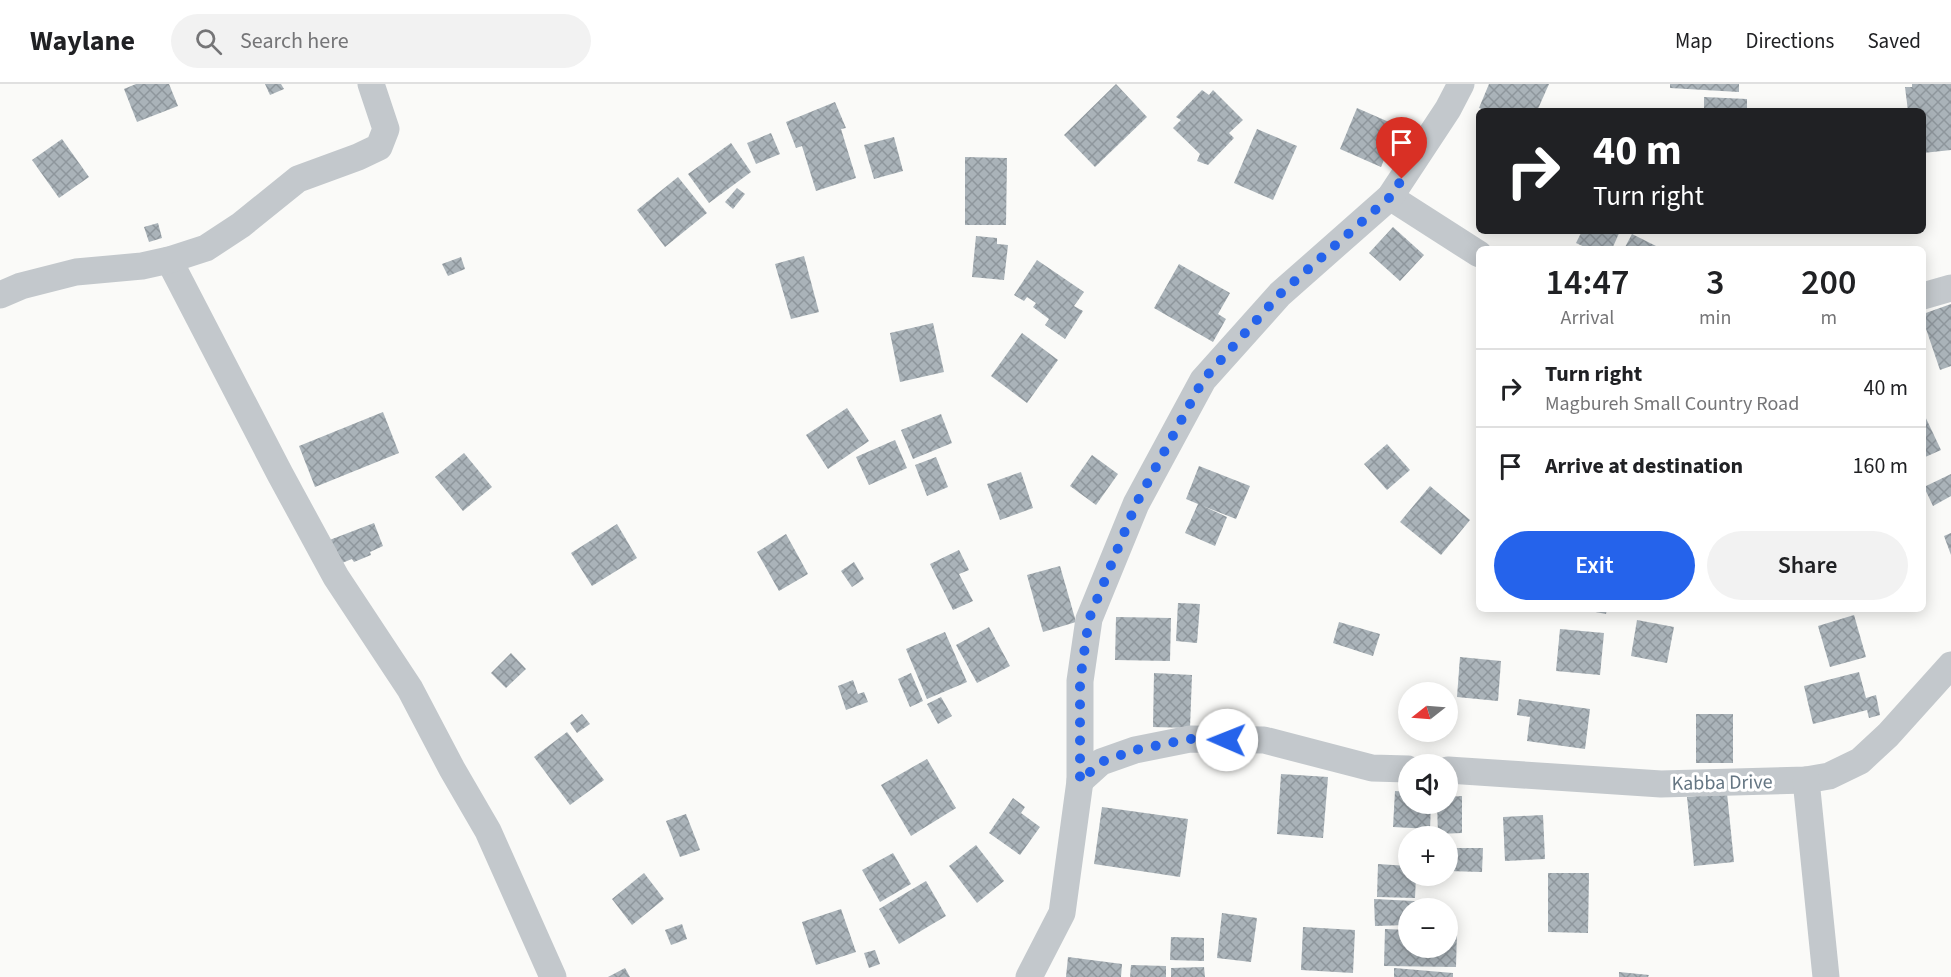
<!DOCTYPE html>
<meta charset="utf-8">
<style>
body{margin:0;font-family:"Source Sans 3",sans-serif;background:#f2f2f2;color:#202124;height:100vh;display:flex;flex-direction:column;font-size:22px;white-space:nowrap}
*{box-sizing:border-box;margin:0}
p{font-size:20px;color:#757577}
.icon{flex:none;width:33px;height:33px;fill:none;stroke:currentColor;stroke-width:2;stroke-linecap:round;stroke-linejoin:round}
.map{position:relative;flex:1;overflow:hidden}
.panel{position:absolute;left:1476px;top:162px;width:450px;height:366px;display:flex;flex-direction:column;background:#fff;border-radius:9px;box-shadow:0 3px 15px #0003}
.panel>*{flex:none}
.top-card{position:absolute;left:1476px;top:24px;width:450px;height:126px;border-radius:9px;box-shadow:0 3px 15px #0003;background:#202124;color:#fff;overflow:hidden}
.needle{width:39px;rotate:253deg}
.tools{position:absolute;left:1398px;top:598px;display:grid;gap:12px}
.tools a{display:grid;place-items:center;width:60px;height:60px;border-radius:50%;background:#fff;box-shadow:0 3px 15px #0003;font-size:30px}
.pin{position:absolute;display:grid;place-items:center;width:51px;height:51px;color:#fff;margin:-62px -26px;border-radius:50% 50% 50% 0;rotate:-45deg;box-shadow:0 0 6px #0007}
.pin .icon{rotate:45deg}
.me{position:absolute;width:66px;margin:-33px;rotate:271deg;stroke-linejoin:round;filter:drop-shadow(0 0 4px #0008)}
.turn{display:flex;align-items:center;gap:21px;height:126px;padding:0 18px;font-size:27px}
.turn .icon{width:78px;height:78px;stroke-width:2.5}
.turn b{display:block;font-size:42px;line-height:51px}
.eta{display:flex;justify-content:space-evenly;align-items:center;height:102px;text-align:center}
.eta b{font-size:36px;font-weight:600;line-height:42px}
.cta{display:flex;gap:12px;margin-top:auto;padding:12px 18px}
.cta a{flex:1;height:69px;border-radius:36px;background:#2563eb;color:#fff;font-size:24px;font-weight:600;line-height:69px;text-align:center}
.cta a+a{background:#f2f2f2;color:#202124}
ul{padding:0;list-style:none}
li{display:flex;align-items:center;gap:18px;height:78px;padding:0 18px;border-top:2px solid #e0e0e0}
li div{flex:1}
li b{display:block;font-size:22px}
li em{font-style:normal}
header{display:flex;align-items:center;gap:36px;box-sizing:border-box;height:84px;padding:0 30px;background:#fff;border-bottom:2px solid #e0e0e0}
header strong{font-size:28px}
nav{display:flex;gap:33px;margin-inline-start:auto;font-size:21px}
.search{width:420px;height:54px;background:#f2f2f2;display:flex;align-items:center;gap:15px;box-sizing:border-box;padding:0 21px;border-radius:33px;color:#757577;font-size:22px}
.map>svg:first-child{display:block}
.building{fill:url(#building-cross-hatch)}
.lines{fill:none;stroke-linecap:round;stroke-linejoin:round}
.minor{stroke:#c3c8cc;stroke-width:27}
.route{stroke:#2563eb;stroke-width:10;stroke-dasharray:0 18}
.labels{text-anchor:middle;stroke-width:6;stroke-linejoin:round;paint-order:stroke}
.street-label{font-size:20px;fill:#657683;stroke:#fff}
</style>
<header>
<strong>Waylane</strong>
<div class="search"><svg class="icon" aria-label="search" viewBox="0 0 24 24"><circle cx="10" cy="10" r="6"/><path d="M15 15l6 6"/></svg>Search here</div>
<nav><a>Map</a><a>Directions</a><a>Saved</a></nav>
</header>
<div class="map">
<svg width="1951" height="893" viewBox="0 0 1951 893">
<defs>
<pattern id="building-cross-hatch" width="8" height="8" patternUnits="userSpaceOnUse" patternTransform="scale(1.5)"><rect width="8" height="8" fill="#aab3b9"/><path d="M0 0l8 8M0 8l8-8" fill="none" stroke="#8e969c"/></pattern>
</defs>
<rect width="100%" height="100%" fill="#fafaf8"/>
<g class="building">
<path d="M136,0H169L178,22L137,38L124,5Z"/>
<path d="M265,0H281L284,5L270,11Z"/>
<path d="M1116,0L1147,33L1095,83L1064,51Z"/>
<path d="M1489,0H1549L1537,27H1486L1479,24Z"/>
<path d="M1670,0H1739V8L1670,4Z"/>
<path d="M1912,0H1951V66L1923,69V27H1908L1905,3H1912Z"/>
<path d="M1202,6L1209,11L1213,6L1243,36L1229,49L1234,54L1208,81L1197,77L1200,70L1173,44L1181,36L1176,33Z"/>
<path d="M1704,13L1747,15V27H1704Z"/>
<path d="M835,18L846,44L841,45L856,94L816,107L802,62L796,64L786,38Z"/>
<path d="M1357,24L1398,42L1381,83L1340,65Z"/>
<path d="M1257,45L1297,62L1273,116L1234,99Z"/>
<path d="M771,49L780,70L756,80L747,59Z"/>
<path d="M894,53L903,87L874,95L864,61Z"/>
<path d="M62,55L89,93L59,114L32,76Z"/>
<path d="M731,59L751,88L709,119L688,90Z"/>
<path d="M965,73L1007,74L1006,141H965Z"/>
<path d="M678,93L707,129L665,163L637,126Z"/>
<path d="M737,104L745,110L733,125L725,118Z"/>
<path d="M158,139L162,154L149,158L144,143Z"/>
<path d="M1393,143L1424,171L1400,197L1369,169Z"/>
<path d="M1582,147H1620L1612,165H1589L1576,159Z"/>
<path d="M1632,150L1662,165H1624Z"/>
<path d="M976,152L997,154V160L1008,161L1004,196L972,193Z"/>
<path d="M804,172L819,228L791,235L775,180Z"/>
<path d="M461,173L465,185L448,192L442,180Z"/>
<path d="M1037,176L1084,208L1074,222L1083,227L1065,255L1045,241L1049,235L1033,223L1036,219L1027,213L1024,217L1014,211Z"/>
<path d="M1179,180L1230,209L1218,230L1226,235L1213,258L1154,224Z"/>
<path d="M1951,220V282L1940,286L1923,236V230Z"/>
<path d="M933,239L944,288L900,298L890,249Z"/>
<path d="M1022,249L1058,276L1027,319L991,292Z"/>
<path d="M847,324L869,357L828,385L806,351Z"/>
<path d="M383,328L399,369L315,403L299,362Z"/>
<path d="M1923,328L1941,366L1923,374Z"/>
<path d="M941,330L952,359L913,375L901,346Z"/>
<path d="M895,356L907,384L869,401L856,373Z"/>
<path d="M1387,360L1410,386L1387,406L1364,380Z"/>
<path d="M464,369L492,403L463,427L435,393Z"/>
<path d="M1092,371L1118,390L1096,421L1070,402Z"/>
<path d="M936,373L948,403L927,412L915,381Z"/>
<path d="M1199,382L1250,402L1236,435L1203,422L1227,433L1215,462L1185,449L1198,420L1186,415Z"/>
<path d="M1021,388L1033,424L1000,436L987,400Z"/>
<path d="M1951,390V412L1933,422L1924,403Z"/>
<path d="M1430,402L1470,436L1441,471L1400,438Z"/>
<path d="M374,439L383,462L370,468L371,471L354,478L352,475L337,481L327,457Z"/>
<path d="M617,440L637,474L592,502L571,469Z"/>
<path d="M1951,449V471L1944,452Z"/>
<path d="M786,450L808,490L779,507L757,468Z"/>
<path d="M959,466L969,486L959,490L973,517L953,526L930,480Z"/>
<path d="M854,478L864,495L852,503L841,487Z"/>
<path d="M1060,482L1076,538L1043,548L1027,491Z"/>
<path d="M1178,519L1200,520L1197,559L1176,557Z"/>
<path d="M1580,525H1607L1606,530Z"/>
<path d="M1854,531L1866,573L1830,583L1818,542Z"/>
<path d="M1116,533L1171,534L1170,577L1115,576Z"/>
<path d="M1637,536L1674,543L1667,579L1631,572Z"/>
<path d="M1339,538L1380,550L1373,572L1333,559Z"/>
<path d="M989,543L1010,582L977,599L956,561Z"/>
<path d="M1560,545L1604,549L1600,591L1556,587Z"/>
<path d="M945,548L967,598L927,615L906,565Z"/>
<path d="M511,569L526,585L506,604L491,589Z"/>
<path d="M1460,573L1501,577L1498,617L1457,613Z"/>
<path d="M1859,588L1866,614L1876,611L1880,631L1869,634L1867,626L1813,640L1804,602Z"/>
<path d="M911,589L923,617L910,623L898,595Z"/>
<path d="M1154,589L1192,591L1190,644L1153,643Z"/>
<path d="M853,596L858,610L864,608L868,618L846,626L838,602Z"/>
<path d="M941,613L952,632L938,640L927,620Z"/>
<path d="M1519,615L1590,625L1585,665L1527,657L1530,633L1517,631Z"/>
<path d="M582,630L590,640L577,649L570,639Z"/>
<rect x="1696" y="630" width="37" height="49"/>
<path d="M567,648L604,696L570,721L534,673Z"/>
<path d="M927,675L956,724L911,752L881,701Z"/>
<path d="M1281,690L1328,693L1323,754L1277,750Z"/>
<path d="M1395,707L1408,708V720H1431L1430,745L1393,743Z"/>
<path d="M1727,709L1734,778L1694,782L1687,713Z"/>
<path d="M1462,712V749L1438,750L1437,720H1448V713Z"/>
<path d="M1013,714L1025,723L1021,729L1040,743L1020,771L989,749Z"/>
<path d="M1102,723L1188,735L1180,793L1094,780Z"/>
<path d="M686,730L700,766L680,773L666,737Z"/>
<path d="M1543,731L1545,775L1505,777L1503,733Z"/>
<path d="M976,761L1004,797L977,819L949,782Z"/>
<path d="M1448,764H1483L1482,788L1448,787Z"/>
<path d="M893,769L911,800L880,818L862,786Z"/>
<path d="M1378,780L1408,782V792H1416L1415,814L1377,813Z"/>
<path d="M644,789L664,815L632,841L612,815Z"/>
<path d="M1548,789H1589L1588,849L1548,848Z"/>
<path d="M926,797L946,832L899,860L879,825Z"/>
<path d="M1374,815L1434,818V825H1408V841L1375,842Z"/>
<path d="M841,825L856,868L816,881L802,838Z"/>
<path d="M1222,829L1257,834L1251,878L1217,874Z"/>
<path d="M682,840L687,855L671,861L665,846Z"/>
<path d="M1303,843L1355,846L1353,889L1301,886Z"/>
<path d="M1385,845L1408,846V864H1448V847H1457L1456,883L1384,882Z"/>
<path d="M1171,853L1204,854V877L1170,876Z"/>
<path d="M875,866L880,880L869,884L864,869Z"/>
<path d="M1068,873L1122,880L1121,893H1066Z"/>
<path d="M1131,881L1166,882V893H1130Z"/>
<path d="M1204,883L1205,893H1171V884Z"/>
<path d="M625,884L630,893H608Z"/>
<path d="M1394,884L1453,889V893H1394Z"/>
<path d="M1619,888L1649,891L1648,893H1619Z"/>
</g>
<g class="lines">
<g class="minor">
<path d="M1390,113L1479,170"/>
<path d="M169,176L280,390L336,493L410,605L452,685L488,747L553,893"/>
<path d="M0,211L21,202L76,188L142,182L169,176L206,164L241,141L298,95L358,73L379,63L386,45L371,0"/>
<path d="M1923,212L1951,204"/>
<path d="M1448,686L1661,700L1806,696L1829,692L1860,677L1888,651L1951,581"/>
<path d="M1806,696L1826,893"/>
<path d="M1080,697L1101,678L1135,666L1190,655L1264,656L1372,684L1408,685"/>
<path d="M1029,893L1062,829L1080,697V597L1089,535L1136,420L1203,296L1280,210L1390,113L1448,25L1461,0"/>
</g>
</g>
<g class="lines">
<path class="route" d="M1227,656L1190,655L1135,666L1101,678L1080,697V597L1089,535L1136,420L1203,296L1280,210L1390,113L1402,95"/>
</g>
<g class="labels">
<g class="street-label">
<text transform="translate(1722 698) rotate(-1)" y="7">Kabba Drive</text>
</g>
</g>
</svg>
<div class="tools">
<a><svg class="needle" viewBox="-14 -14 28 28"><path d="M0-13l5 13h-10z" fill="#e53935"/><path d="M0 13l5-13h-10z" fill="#757577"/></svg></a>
<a><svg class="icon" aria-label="sound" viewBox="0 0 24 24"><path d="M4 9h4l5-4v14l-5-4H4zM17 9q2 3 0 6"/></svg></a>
<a>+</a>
<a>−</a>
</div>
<div class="pin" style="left:1402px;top:95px;background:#d93025"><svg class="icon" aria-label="arrive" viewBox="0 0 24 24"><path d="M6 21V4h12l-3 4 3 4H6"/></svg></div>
<svg class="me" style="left:1227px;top:656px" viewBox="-20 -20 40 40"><circle r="19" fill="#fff"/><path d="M0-13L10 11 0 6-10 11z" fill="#2563eb"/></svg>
<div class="top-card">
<div class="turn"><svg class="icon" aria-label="right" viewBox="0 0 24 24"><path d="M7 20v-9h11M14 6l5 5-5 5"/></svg><div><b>40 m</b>Turn right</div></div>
</div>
<section class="panel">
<div class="eta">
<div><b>14:47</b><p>Arrival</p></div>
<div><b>3</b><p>min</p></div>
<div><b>200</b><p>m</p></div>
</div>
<ul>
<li><svg class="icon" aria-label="right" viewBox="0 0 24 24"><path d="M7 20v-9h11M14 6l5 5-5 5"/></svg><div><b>Turn right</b><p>Magbureh Small Country Road</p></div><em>40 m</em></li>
<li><svg class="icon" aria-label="arrive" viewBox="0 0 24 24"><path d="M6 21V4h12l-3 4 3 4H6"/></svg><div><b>Arrive at destination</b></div><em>160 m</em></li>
</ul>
<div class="cta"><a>Exit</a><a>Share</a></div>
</section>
</div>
